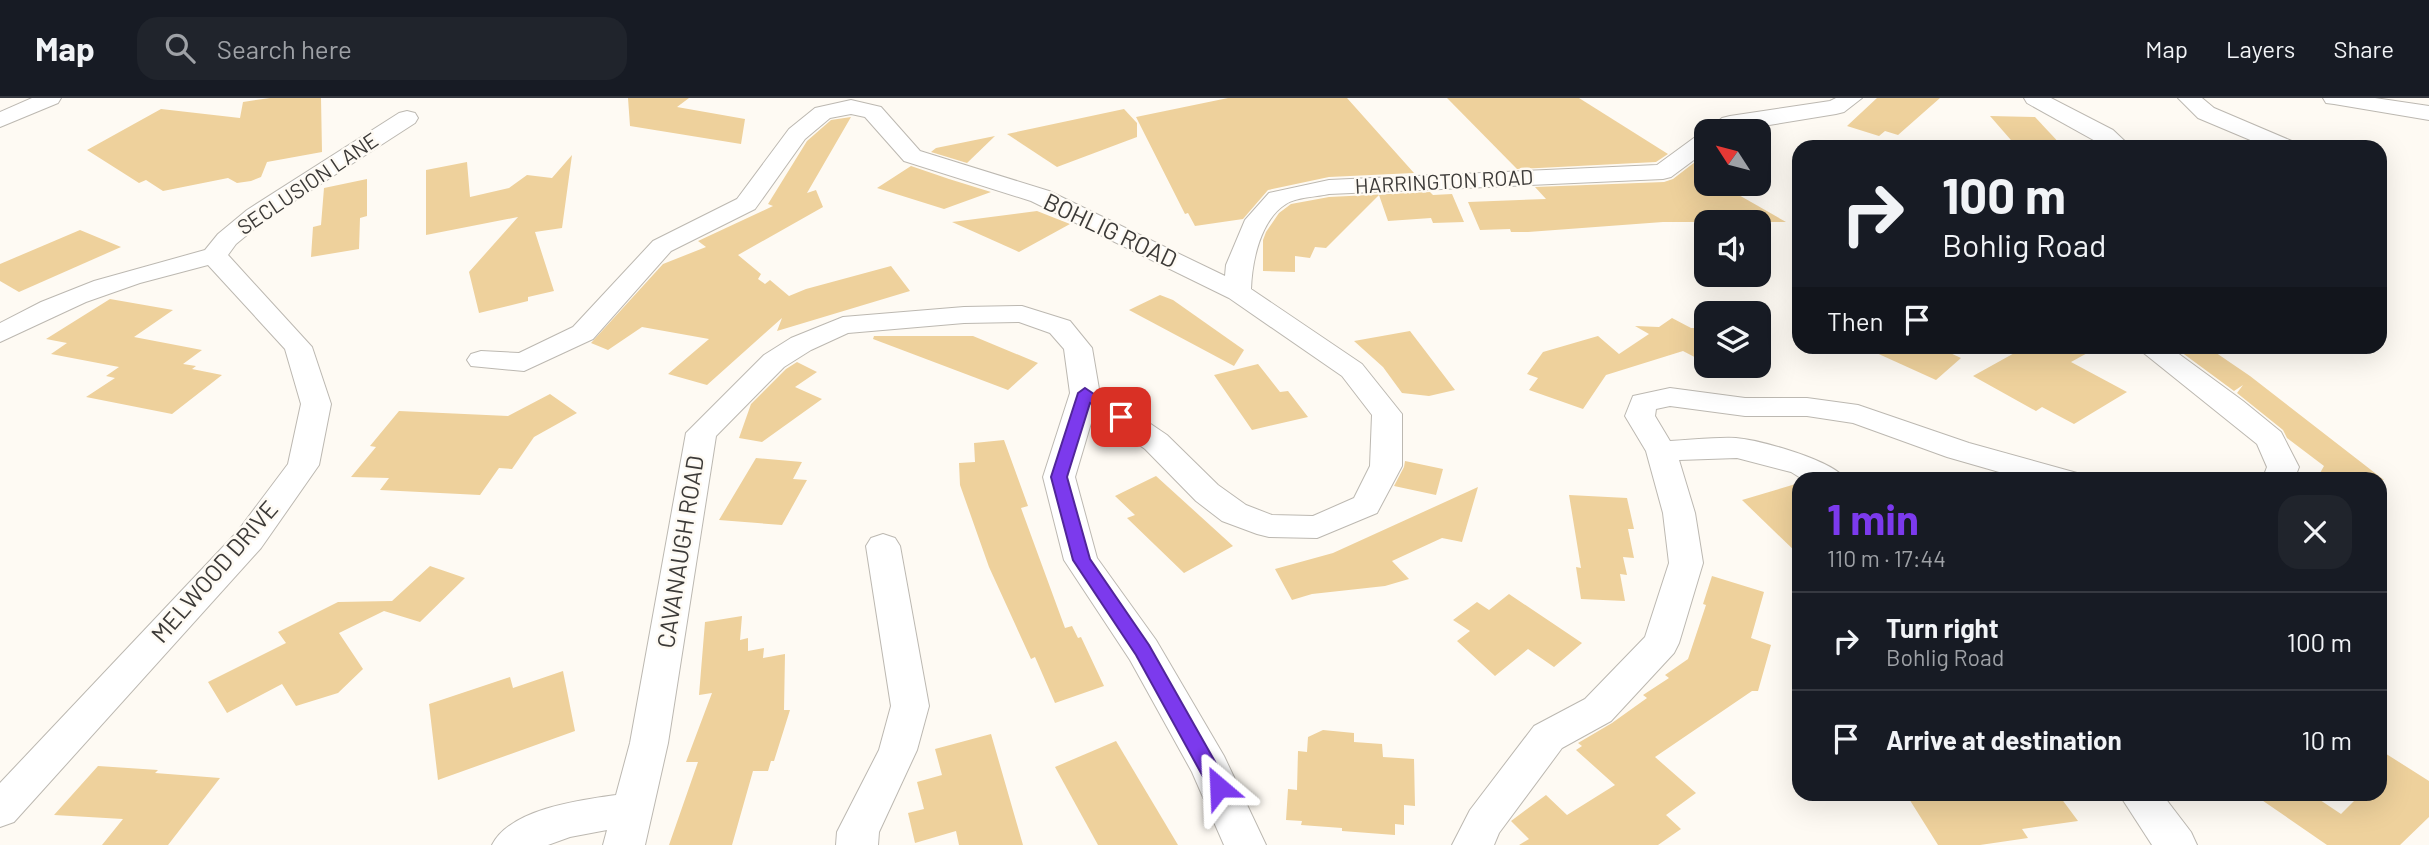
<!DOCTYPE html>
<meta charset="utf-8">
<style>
body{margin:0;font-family:Barlow,sans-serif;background:#20242c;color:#f1f3f6;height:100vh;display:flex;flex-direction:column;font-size:26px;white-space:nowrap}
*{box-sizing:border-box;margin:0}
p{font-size:23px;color:#9ea1a6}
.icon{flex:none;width:38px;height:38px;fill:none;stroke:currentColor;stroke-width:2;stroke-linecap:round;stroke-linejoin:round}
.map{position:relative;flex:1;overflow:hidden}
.details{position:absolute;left:1792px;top:374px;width:595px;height:329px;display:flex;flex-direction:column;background:#171b24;border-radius:21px;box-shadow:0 7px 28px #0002}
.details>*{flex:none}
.top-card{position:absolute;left:1792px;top:42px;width:595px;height:214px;border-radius:21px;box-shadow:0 7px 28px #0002;background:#171b24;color:#f1f3f6;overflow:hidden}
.needle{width:46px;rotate:306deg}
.buttons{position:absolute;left:1694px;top:21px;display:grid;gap:14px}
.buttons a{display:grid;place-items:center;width:77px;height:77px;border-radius:14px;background:#171b24;box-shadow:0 7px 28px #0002;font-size:35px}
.pin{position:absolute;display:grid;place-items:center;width:60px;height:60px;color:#fff;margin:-30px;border-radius:14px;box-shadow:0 4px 10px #0006}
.me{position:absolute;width:77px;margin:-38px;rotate:334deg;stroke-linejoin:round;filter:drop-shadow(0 0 5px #0008)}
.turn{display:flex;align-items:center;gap:24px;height:147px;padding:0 35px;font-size:32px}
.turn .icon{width:91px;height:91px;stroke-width:2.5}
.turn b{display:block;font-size:49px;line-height:60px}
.then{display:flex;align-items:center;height:66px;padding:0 35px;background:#0003;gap:14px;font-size:26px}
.round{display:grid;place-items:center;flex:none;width:74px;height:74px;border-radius:21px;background:#20242c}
.overview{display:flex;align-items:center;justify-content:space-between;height:119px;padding:0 35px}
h1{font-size:42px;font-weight:700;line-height:52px;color:#7c3aed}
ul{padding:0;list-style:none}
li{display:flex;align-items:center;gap:21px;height:98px;padding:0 35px;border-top:2px solid #363941}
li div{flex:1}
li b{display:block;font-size:26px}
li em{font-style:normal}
header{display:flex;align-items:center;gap:42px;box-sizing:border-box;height:98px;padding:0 35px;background:#171b24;border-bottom:2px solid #363941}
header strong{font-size:33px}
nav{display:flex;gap:38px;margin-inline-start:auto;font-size:24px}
.search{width:490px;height:63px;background:#20242c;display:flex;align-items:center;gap:18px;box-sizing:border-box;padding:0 24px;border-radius:21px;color:#9ea1a6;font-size:26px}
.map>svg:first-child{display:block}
.building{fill:#eed19c}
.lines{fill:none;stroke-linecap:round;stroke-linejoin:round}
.street-casing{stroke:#bcb8b1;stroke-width:2}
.street{fill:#fff;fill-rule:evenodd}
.route{fill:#7c3aed;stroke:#51269a;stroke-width:2}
.labels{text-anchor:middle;stroke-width:5;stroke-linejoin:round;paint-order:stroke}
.far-street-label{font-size:21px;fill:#3c3a38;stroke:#fefaf3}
.street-label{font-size:24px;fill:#3c3a38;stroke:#fefaf3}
</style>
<header>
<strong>Map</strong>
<div class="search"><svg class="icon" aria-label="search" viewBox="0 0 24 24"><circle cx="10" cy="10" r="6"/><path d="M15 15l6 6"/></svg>Search here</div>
<nav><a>Map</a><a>Layers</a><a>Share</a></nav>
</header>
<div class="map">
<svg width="2429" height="747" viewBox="0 0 2429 747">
<rect width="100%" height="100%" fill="#fefaf3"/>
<g class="building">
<path d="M270,0H321L322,54L267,64L261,79L251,83L237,85L228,80L163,93L146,82L139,85L87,52L161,11L240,20L243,4Z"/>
<path d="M628,0H689L677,9L745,21L741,46L630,28Z"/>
<path d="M1228,0H1347L1414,75L1329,79L1268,92L1243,121L1195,128L1188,115L1185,116L1136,19Z"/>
<path d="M1447,0H1579L1668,56L1656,64L1517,71Z"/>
<path d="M1877,0H1940L1898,37L1885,33L1879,38L1847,28Z"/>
<path d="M1124,11L1137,25V39L1057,69L1007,36Z"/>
<path d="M1990,18L2035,19L2063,49H2017Z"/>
<path d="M851,19L807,95L816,92L823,109L738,157L761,176L758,181L765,186L770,182L789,198L806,191L891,168L910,193L777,233L782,220L707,287L668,276L709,241L642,229L608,252L591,245L663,166L706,149L698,143L773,108L768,106L807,43L831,22Z"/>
<path d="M995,38L967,65L931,54L936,50Z"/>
<path d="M572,57L562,130L535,134L554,193L528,199V203L479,215L469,174L518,119L426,137V72L467,64L470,99L509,90L527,77L552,80Z"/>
<path d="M1695,64L1706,71V86H1732L1745,93L1737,96L1786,124H1663L1528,134H1511L1510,131L1480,132L1468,104L1546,101L1535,89L1664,84L1673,81Z"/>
<path d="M911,68L949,81L991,94L944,111L877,90Z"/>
<path d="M367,81V118L360,120L359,151L311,159L313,129L321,127L324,90Z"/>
<path d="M1430,94L1433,97L1452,96L1464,124L1433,125L1431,120L1388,123L1379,97L1326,150L1315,149L1310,160L1295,158V174L1263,173V142L1266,134L1279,115L1291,106L1329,99Z"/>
<path d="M1037,113L1070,126L1019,154L952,124Z"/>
<path d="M80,132L121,149L19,194L0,183V166Z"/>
<path d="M1160,197L1173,202L1244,252L1234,268L1129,212Z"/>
<path d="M110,201L173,212L134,239L202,252L183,266L196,268L192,271L222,277L172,316L86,299L115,280L106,278L119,269L51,256L67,245L46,241Z"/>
<path d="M1672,220L1691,230H1706V265L1683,253L1606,277L1583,311L1529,292L1538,280L1527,276L1543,254L1598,238L1619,256L1649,236L1635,228L1659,229Z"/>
<path d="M1410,233L1423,250L1455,292L1429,298L1402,295L1383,269L1354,243Z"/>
<path d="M874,238H973L1038,265L1008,292L873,241Z"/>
<path d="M1861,248H1935L1961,260L1936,282Z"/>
<path d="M2027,248H2100L2071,264L2127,294L2074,326L2042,309L2036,313L1973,278Z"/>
<path d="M2173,248H2206L2250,278L2384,382H2316L2324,368L2287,340L2283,332L2237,295L2243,287L2234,293Z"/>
<path d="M797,264L817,274L795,289L822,301L762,344L739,340L751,306L786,271Z"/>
<path d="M1258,266L1280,294L1288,293L1308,319L1252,332L1214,277Z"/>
<path d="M550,296L577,315L534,339L512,371L499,370L480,397L380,392L389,380L351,379L376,349L370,348L399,313L508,318Z"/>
<path d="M1004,342L1028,408L1021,410L1065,530L1072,528L1078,540L1081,539L1104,588L1055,605L1035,559L1031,561L989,469L960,387L959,365L975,364L974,345Z"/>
<path d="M756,360L802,364L793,381L807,382L782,427L719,422Z"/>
<path d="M1405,363L1443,371L1436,397L1394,388L1404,369Z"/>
<path d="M1156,378L1233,448L1184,475L1127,420L1135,417L1115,398Z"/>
<path d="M1799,385V457L1742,402Z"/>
<path d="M1478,389L1462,444L1442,440L1392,463L1409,481L1385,488L1312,496L1292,502L1275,471L1333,455Z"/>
<path d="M1569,397L1627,400L1634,431H1628L1634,460L1623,459L1627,477L1620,476L1625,503L1581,501L1576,469L1581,470Z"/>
<path d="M430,468L465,480L420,524L384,513L339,535L363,571L338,595L296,608L282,586L227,615L208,584L286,545L278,534L338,504L392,503Z"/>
<path d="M1712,478L1764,494L1751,540L1771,547L1758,593H1752L1655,659L1696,695L1666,717L1681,731L1658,747H1519L1529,741L1511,723L1546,697L1567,717L1615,687L1576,652L1582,648L1578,645L1612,625L1647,600L1643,597L1669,580L1665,577L1688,561L1706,507L1703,506Z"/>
<path d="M1509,496L1582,545L1554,569L1528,551L1495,578L1457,543L1470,533L1453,522L1477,504L1489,512Z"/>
<path d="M742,518L740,542L748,540V553L764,550L763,560L785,556L784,612H790L774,663H771L768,673H753L732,747H669L698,664H686L712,595L699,597L705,524Z"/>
<path d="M563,573L575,633L438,682L429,606L510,579L513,590Z"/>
<path d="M1323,632L1354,635V644L1382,646L1383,659L1414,661L1415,708L1404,707V727L1395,726V737L1342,733V730L1301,727L1302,723L1286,722L1288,691L1297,692L1298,653L1307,654L1308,639Z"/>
<path d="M991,636L1023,747H959L956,733L915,745L908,715L924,711L917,684L942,677L935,651Z"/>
<path d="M1116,643L1178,747H1098L1055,669Z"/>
<path d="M2380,652L2429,683V719L2400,747H2327L2253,696H2311L2341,716L2361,696H2380Z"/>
<path d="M98,668L158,672L155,675L220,680L168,747H102L123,721L54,717Z"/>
<path d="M1906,696H2058L2078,723L2022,731L2028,740L1980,747H1938Z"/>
</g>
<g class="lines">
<defs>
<g id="street">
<path d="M32,0H61L58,5L0,29V14Z"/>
<path d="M1836,0H1862L1844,14L1836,16L1733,33H1707L1722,20L1730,18L1830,3Z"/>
<path d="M2024,0H2051L2113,32L2131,49H2106L2027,5Z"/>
<path d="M2178,0H2202L2214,10L2294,44L2297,49H2267L2198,20Z"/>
<path d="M2323,0H2375L2429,8V22L2334,6L2326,5Z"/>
<path d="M851,2L881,9L920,53L1049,93L1225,178L1226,167L1245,122L1269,95L1329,82L1657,67L1698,37L1706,35V53L1671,79L1663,81L1329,96C1317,99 1296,99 1286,106C1260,122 1252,164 1251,191L1362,266L1402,316V368L1377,415L1317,440L1269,439L1257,436L1222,423L1196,403L1145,351L1094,315L1075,379L1097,460L1156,542L1224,658L1266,747H1224L1192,674L1130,562L1064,462L1043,379L1070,295L1064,251L1050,235L1019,224L964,225L848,235L811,252L784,269L716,338L668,645L645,747H603L607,732L570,739L548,747H492C510,711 580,702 616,697L630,645L686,335L764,257L791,240L843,219L964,209L1022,208L1070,223L1092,250L1099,291L1167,337L1218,387L1246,407L1272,417L1313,418L1354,400L1370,368L1372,317L1342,278L1229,200L1031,103L904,63L865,19L851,16L830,20L805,41L755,111L671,153L593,241L524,273L471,268L467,262L471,256L481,253L519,255L573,229L653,143L737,101L789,31L815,10Z"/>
<path d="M407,13L415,15L418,20L415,25L265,122L236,146L228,157L312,249L331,306L319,367L261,450L14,724L0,729V685L237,434L288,366L301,306L285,251L208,167L140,185L86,204L0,244V225L41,204L94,183L205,152L218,136L247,112L399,15Z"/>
<path d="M2135,248H2168L2243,303L2281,334L2299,369L2294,382H2262L2267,369L2257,346Z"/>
<path d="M1670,290L1745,300H1807L1858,307L1969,345L2077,375L2082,382H2027L1947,359L1853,325L1807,318H1745L1670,308L1656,311L1655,318L1670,343C1692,342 1714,339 1736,340C1759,342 1834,362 1846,382H1804L1791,374L1737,360L1679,362L1695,415L1703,465L1679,545L1674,555L1611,623L1562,650L1499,735L1494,747H1452L1470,712L1534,628L1585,601L1645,539L1669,465L1663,415L1646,353L1625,318L1633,298Z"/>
<path d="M883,436L895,440L900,448L929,608L917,652L879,734L878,747H836L837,734L879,652L891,608L866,448L871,440Z"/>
<path d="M2119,696H2162L2191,734L2197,747H2152Z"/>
</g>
</defs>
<use href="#street" class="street-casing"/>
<use href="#street" class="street"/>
</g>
<path class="route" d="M1085,290L1128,319L1121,324L1090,305L1067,379L1090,461L1149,547L1226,683L1229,689L1226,695L1219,697L1212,695L1136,557L1073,462L1051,379L1078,295Z"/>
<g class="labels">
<g class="far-street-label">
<text transform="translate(1444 84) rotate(-3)" y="7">HARRINGTON ROAD</text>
<text transform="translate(308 86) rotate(-34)" y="7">SECLUSION LANE</text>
</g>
<g class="street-label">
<text transform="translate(1110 133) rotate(25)" y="8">BOHLIG ROAD</text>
<text transform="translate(681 454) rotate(-81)" y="8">CAVANAUGH ROAD</text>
<text transform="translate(215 474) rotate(-49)" y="8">MELWOOD DRIVE</text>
</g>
</g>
</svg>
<div class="buttons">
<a><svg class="needle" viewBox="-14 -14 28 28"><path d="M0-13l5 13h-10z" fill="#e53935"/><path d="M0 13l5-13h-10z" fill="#9ea1a6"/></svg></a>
<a><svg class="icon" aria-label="sound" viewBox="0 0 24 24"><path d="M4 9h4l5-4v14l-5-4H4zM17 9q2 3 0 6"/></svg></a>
<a><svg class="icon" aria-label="layers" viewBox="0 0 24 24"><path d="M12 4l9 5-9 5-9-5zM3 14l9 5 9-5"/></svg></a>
</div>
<div class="pin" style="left:1121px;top:319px;background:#d93025"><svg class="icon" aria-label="arrive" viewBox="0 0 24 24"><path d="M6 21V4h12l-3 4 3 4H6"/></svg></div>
<svg class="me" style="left:1219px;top:689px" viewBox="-20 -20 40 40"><path d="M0-17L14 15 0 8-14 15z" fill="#7c3aed" stroke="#fff" stroke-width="4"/></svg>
<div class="top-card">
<div class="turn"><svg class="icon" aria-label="right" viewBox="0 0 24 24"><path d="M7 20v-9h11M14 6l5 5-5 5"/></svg><div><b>100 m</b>Bohlig Road</div></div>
<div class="then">Then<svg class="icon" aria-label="arrive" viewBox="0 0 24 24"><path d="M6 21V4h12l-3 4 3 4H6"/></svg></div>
</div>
<section class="details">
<div class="overview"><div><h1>1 min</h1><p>110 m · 17:44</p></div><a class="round"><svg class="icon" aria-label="close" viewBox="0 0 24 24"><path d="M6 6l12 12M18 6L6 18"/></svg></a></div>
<ul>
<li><svg class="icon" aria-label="right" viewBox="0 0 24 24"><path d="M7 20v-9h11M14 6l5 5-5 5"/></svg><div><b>Turn right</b><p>Bohlig Road</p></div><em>100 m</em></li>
<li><svg class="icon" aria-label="arrive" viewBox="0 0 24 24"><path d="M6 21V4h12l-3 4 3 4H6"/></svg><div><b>Arrive at destination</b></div><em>10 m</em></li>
</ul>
</section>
</div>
